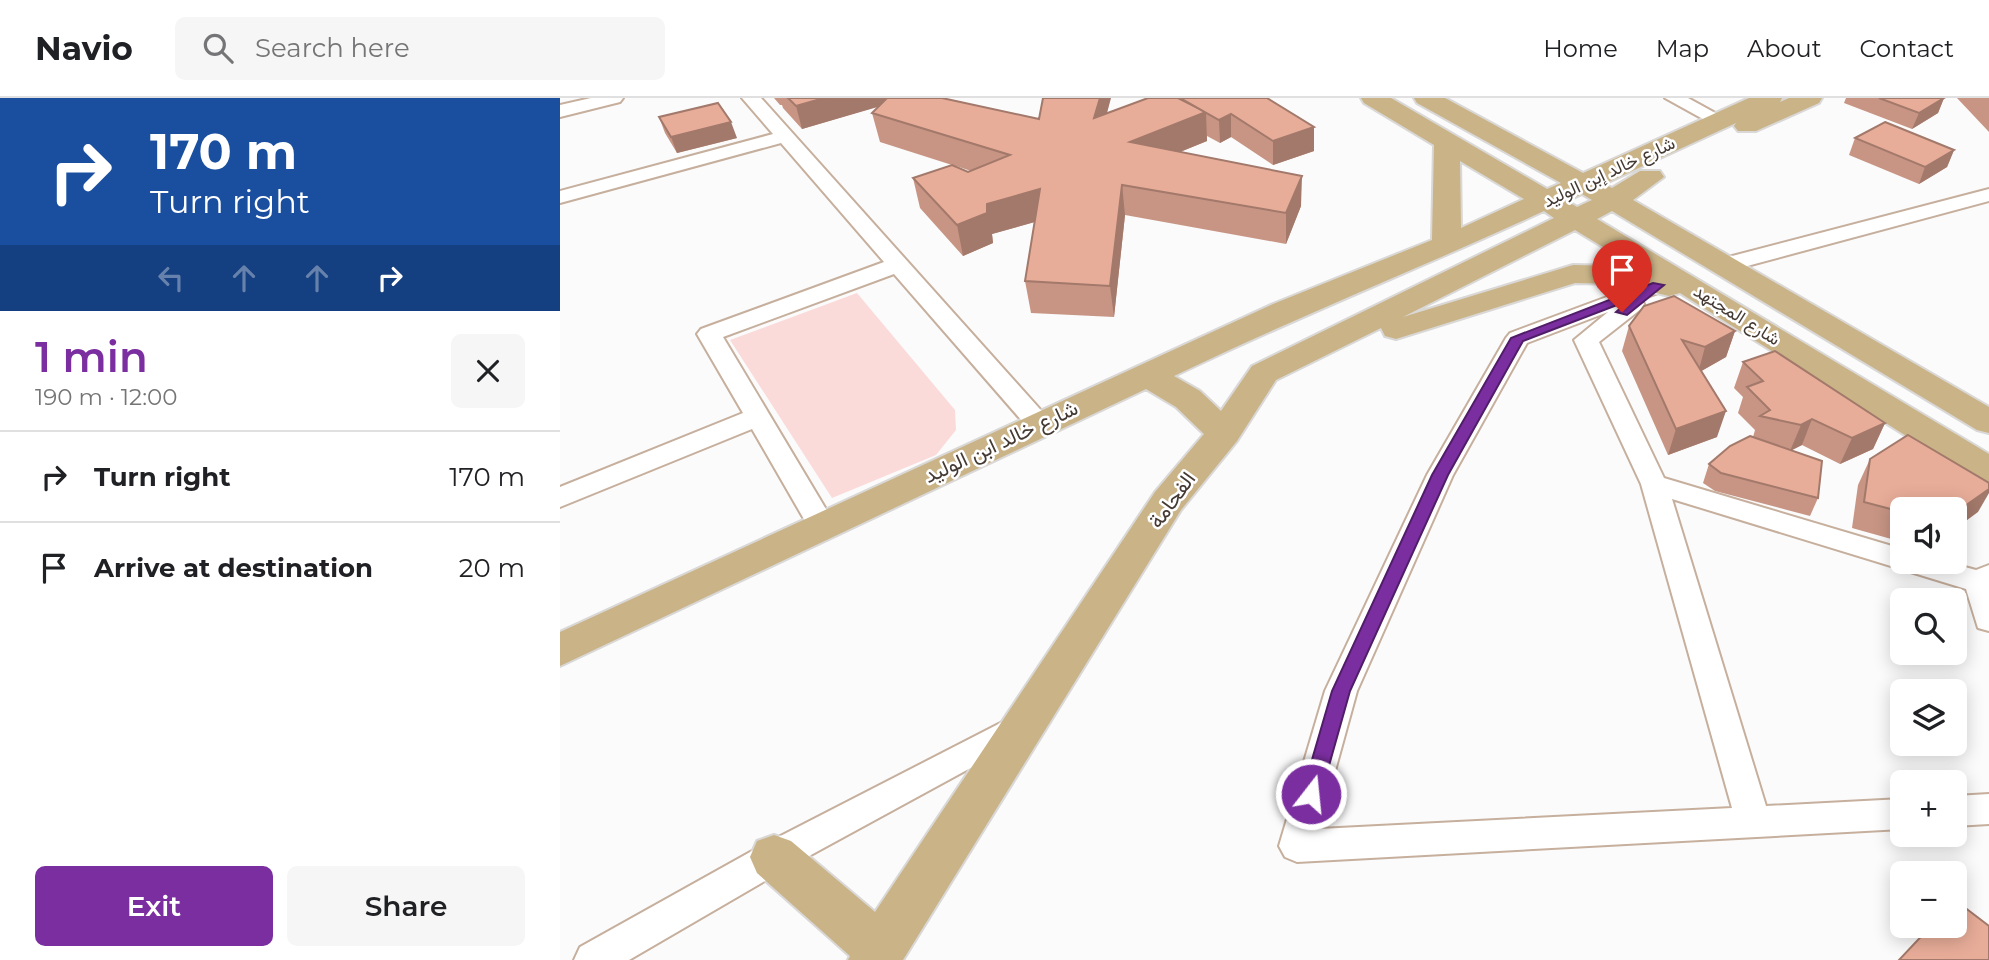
<!DOCTYPE html>
<meta charset="utf-8">
<style>
body{margin:0;font-family:Montserrat,Vazirmatn,sans-serif;background:#f6f6f6;color:#202124;height:100vh;display:flex;flex-direction:column;font-size:26px;white-space:nowrap}
*{box-sizing:border-box;margin:0}
p{font-size:23px;color:#757577}
.icon{flex:none;width:38px;height:38px;fill:none;stroke:currentColor;stroke-width:2;stroke-linecap:round;stroke-linejoin:round}
.map{position:relative;flex:1;overflow:hidden}
.panel{display:flex;flex-direction:column;background:#fff;width:560px}
.panel>*{flex:none}
.guide{background:#1a4fa0;color:#fff;overflow:hidden}
.controls{position:absolute;left:1330px;top:399px;display:grid;gap:14px}
.controls a{display:grid;place-items:center;width:77px;height:77px;border-radius:10px;background:#fff;box-shadow:0 4px 18px #0003;font-size:35px}
.pin{position:absolute;display:grid;place-items:center;width:60px;height:60px;color:#fff;margin:-72px -30px;border-radius:50% 50% 50% 0;rotate:-45deg;box-shadow:0 0 7px #0007}
.pin .icon{rotate:45deg}
.me{position:absolute;width:77px;margin:-38px;rotate:16deg;stroke-linejoin:round;filter:drop-shadow(0 0 5px #0008)}
.turn{display:flex;align-items:center;gap:24px;height:147px;padding:0 35px;font-size:32px}
.turn .icon{width:91px;height:91px;stroke-width:2.5}
.turn b{display:block;font-size:49px;line-height:60px}
.lanes{display:flex;align-items:center;height:66px;padding:0 35px;background:#0003;justify-content:center;gap:35px;direction:ltr}
.lanes .off{opacity:.35}
.round{display:grid;place-items:center;flex:none;width:74px;height:74px;border-radius:10px;background:#f6f6f6}
.headline{display:flex;align-items:center;justify-content:space-between;height:119px;padding:0 35px}
h1{font-size:42px;font-weight:600;line-height:52px;color:#7b2ea0}
.action{display:flex;gap:14px;margin-top:auto;padding:14px 35px}
.action a{flex:1;height:80px;border-radius:10px;background:#7b2ea0;color:#fff;font-size:28px;font-weight:600;line-height:80px;text-align:center}
.action a+a{background:#f6f6f6;color:#202124}
ul{padding:0;list-style:none}
li{display:flex;align-items:center;gap:21px;height:91px;padding:0 35px;border-top:2px solid #e0e0e0}
li div{flex:1}
li b{display:block;font-size:26px}
li em{font-style:normal}
header{display:flex;align-items:center;gap:42px;box-sizing:border-box;height:98px;padding:0 35px;background:#fff;border-bottom:2px solid #e0e0e0}
header strong{font-size:33px}
nav{display:flex;gap:38px;margin-inline-start:auto;font-size:24px}
.search{width:490px;height:63px;background:#f6f6f6;display:flex;align-items:center;gap:18px;box-sizing:border-box;padding:0 24px;border-radius:10px;color:#757577;font-size:26px}
main{display:flex;flex:1;min-height:0}
.map>svg:first-child{display:block}
.green{fill:#fbdada}
.lines{fill:none;stroke-linecap:round;stroke-linejoin:round}
.street-casing{stroke:#c6af9d;stroke-width:4}
.primary-casing{stroke:#dad8d6;stroke-width:4}
.street{fill:#fff;fill-rule:evenodd}
.primary{fill:#c9b387;fill-rule:evenodd}
.wall{fill:#c89584;fill-rule:evenodd}
.shaded-wall{fill:#a2796b}
.building{fill:#e8ad99;stroke:#a2796b;stroke-width:2}
.route{fill:#7b2ea0;stroke:#501e68;stroke-width:2}
.labels{text-anchor:middle;stroke-width:5;stroke-linejoin:round;paint-order:stroke}
.far-street-label{font-size:18px;fill:#443a33;stroke:#fff}
.street-label{font-size:21px;fill:#443a33;stroke:#fff}
</style>
<header>
<strong>Navio</strong>
<div class="search"><svg class="icon" aria-label="search" viewBox="0 0 24 24"><circle cx="10" cy="10" r="6"/><path d="M15 15l6 6"/></svg>Search here</div>
<nav><a>Home</a><a>Map</a><a>About</a><a>Contact</a></nav>
</header>
<main>
<section class="panel">
<div class="guide">
<div class="turn"><svg class="icon" aria-label="right" viewBox="0 0 24 24"><path d="M7 20v-9h11M14 6l5 5-5 5"/></svg><div><b>170 m</b>Turn right</div></div>
<div class="lanes"><svg class="icon off" aria-label="left" viewBox="0 0 24 24"><path d="M17 20v-9H6M10 6l-5 5 5 5"/></svg><svg class="icon off" aria-label="ahead" viewBox="0 0 24 24"><path d="M12 20V5M6 11l6-6 6 6"/></svg><svg class="icon off" aria-label="ahead" viewBox="0 0 24 24"><path d="M12 20V5M6 11l6-6 6 6"/></svg><svg class="icon" aria-label="right" viewBox="0 0 24 24"><path d="M7 20v-9h11M14 6l5 5-5 5"/></svg></div>
</div>
<div class="headline"><div><h1>1 min</h1><p>190 m · 12:00</p></div><a class="round"><svg class="icon" aria-label="close" viewBox="0 0 24 24"><path d="M6 6l12 12M18 6L6 18"/></svg></a></div>
<ul>
<li><svg class="icon" aria-label="right" viewBox="0 0 24 24"><path d="M7 20v-9h11M14 6l5 5-5 5"/></svg><div><b>Turn right</b></div><em>170 m</em></li>
<li><svg class="icon" aria-label="arrive" viewBox="0 0 24 24"><path d="M6 21V4h12l-3 4 3 4H6"/></svg><div><b>Arrive at destination</b></div><em>20 m</em></li>
</ul>
<div class="action"><a>Exit</a><a>Share</a></div>
</section>
<div class="map">
<svg width="1429" height="862" viewBox="0 0 1429 862">
<rect width="100%" height="100%" fill="#fbfbfb"/>
<path class="green" d="M297,195L395,312L396,332L376,357L272,400L170,242Z"/>
<g class="lines">
<defs>
<g id="street">
<path d="M31,0H63L60,4L0,19V7Z"/>
<path d="M182,0H201L487,319L491,325L487,331H469L334,176L163,239L276,428L272,435L262,438L252,435L192,331L0,409V389L183,315L137,236L141,231L324,164L221,45L0,105V93L213,36Z"/>
<path d="M1105,0H1128L1168,22L1159,28L1152,26Z"/>
<path d="M1429,91V103L1161,175L1150,168L1153,163Z"/>
<path d="M1098,180L1106,182L1109,187L1106,192L1081,201L1084,206L1081,211L1039,244L1104,380L1342,451V464H1386L1416,472L1429,467V533L1418,530L1406,491L1112,401L1206,708L1342,701V731L737,764L725,759L719,748L765,593L867,377L946,240L950,235ZM1048,214L1014,242L1081,386L1172,710L759,731L797,593L893,377L967,245Z"/>
<path d="M460,615L471,619L476,628L471,637L227,770L69,862H14L20,849L201,748Z"/>
<path d="M1429,696V726L1395,728V698Z"/>
</g>
<path id="primary" d="M801,0H831L987,91L1001,85L857,5L854,0H885L1023,75L1189,0H1222L1220,4L1229,0H1262L1259,5L1196,33H1178L1174,28L1176,25L1044,86L1052,90L1080,73H1100L1104,79L1073,102L1429,309V335L1417,332L1052,113L1037,121L1429,356V385L1416,382L1120,195L1109,198L1060,186L1015,185L836,241L825,238L821,230L716,282L677,343L621,412L343,862H288L290,858L197,775L190,759L197,743L214,737L231,743L315,814L595,394L644,336L616,309L586,291L0,568V534L713,206L872,142L874,47L804,5ZM900,63L964,101L901,130ZM1022,96L1032,102L1017,109L1007,103ZM984,113L994,120L692,268L661,313L640,293L614,278C736,219 861,170 984,113ZM1015,132L1084,174L1060,168L1013,167L843,219Z"/>
</defs>
<use href="#street" class="street-casing"/>
<use href="#primary" class="primary-casing"/>
<use href="#street" class="street"/>
<use href="#primary" class="primary"/>
</g>
<g class="wall">
<path d="M214,0H382L479,21L547,15L588,0L754,29V53L713,67L671,39L660,45L647,38V43L620,54L741,108L726,146L565,117L554,219L471,215L465,183L475,124L432,136L433,145L403,158L360,110L353,80L392,67L320,44L312,15L319,8L242,31L223,10L222,7H220ZM393,67L411,73L408,74Z"/>
<path d="M1286,0H1384L1378,15L1352,31L1284,5Z"/>
<path d="M1397,0H1429V34Z"/>
<path d="M99,19L177,40L117,55L105,35Z"/>
<path d="M1295,40L1394,52L1387,69L1359,86L1289,57Z"/>
<path d="M1069,228L1175,233L1166,259L1141,273L1157,339L1108,357L1062,253Z"/>
<path d="M1183,264L1325,325L1313,351L1280,366L1242,347L1230,353L1258,400L1250,418L1155,393L1143,385L1149,366L1193,339L1195,332L1178,315L1183,299L1174,290Z"/>
<path d="M1310,361L1418,414L1342,411V444L1292,430L1298,387Z"/>
</g>
<g class="shaded-wall">
<path d="M264,0H345V1L242,31L236,8Z"/>
<path d="M540,0H551L538,49L534,20Z"/>
<path d="M1384,0L1378,15L1352,31L1359,15Z"/>
<path d="M646,14L647,43L573,73L570,44Z"/>
<path d="M671,16V39L660,45L659,22Z"/>
<path d="M171,24L177,40L117,55L111,39Z"/>
<path d="M754,29V53L713,67V43Z"/>
<path d="M1394,52L1387,69L1359,86L1365,69Z"/>
<path d="M742,78L741,108L726,146V115Z"/>
<path d="M562,87L565,117L554,219L550,188Z"/>
<path d="M480,91L485,121L432,136L433,145L403,158L397,127L427,106Z"/>
<path d="M1175,233L1166,259L1138,275L1145,249Z"/>
<path d="M1166,313L1157,339L1108,357L1116,331Z"/>
<path d="M1252,321L1242,347L1230,353L1241,327Z"/>
<path d="M1325,325L1313,351L1280,366L1292,340Z"/>
<path d="M1429,391V395L1418,414L1395,431V415Z"/>
</g>
<g class="building">
<path d="M228,0H264L236,8Z"/>
<path d="M327,0H382L479,21L483,0H540L534,20L588,0H618L646,14L570,44L742,78L726,115L562,87L550,188L465,183L480,91L427,106V115L397,127L353,80L392,67L408,74L450,57L312,15Z"/>
<path d="M620,0H707L754,29L713,43L671,16L659,22Z"/>
<path d="M1319,0H1384L1359,15Z"/>
<path d="M158,5L171,24L111,39L99,19Z"/>
<path d="M1325,24L1394,52L1365,69L1295,40Z"/>
<path d="M1114,198L1175,233L1145,249L1122,242L1166,313L1116,331L1069,228L1084,208Z"/>
<path d="M1215,253L1325,325L1292,340L1252,321L1241,327L1200,318L1210,312L1187,289L1203,283L1183,264Z"/>
<path d="M1348,337L1429,385V391L1395,415V411H1342V414L1304,404L1310,361Z"/>
<path d="M1190,338L1262,363L1258,400L1161,375L1149,366L1170,348Z"/>
<path d="M1395,802L1429,828V862H1339L1371,828H1395Z"/>
</g>
<path class="route" d="M1093,185L1104,187L1067,217L1056,214L1070,202L963,243L888,377L790,593L761,696L758,702H744L742,696L772,593L872,377L951,240Z"/>
<g class="labels">
<g class="far-street-label">
<text transform="translate(1049 74) rotate(-25)" y="6">شارع خالد إبن الوليد</text>
<text transform="translate(1177 217) rotate(32)" y="6">شارع المجتهد</text>
</g>
<g class="street-label">
<text transform="translate(441 344) rotate(-25)" y="7">شارع خالد ابن الوليد</text>
<text transform="translate(612 402) rotate(-54)" y="7">الفحامة</text>
</g>
</g>
</svg>
<div class="controls">
<a><svg class="icon" aria-label="sound" viewBox="0 0 24 24"><path d="M4 9h4l5-4v14l-5-4H4zM17 9q2 3 0 6"/></svg></a>
<a><svg class="icon" aria-label="search" viewBox="0 0 24 24"><circle cx="10" cy="10" r="6"/><path d="M15 15l6 6"/></svg></a>
<a><svg class="icon" aria-label="layers" viewBox="0 0 24 24"><path d="M12 4l9 5-9 5-9-5zM3 14l9 5 9-5"/></svg></a>
<a>+</a>
<a>−</a>
</div>
<div class="pin" style="left:1062px;top:214px;background:#d93025"><svg class="icon" aria-label="arrive" viewBox="0 0 24 24"><path d="M6 21V4h12l-3 4 3 4H6"/></svg></div>
<svg class="me" style="left:751px;top:696px" viewBox="-20 -20 40 40"><circle r="17" fill="#7b2ea0" stroke="#fff" stroke-width="3"/><path d="M0-11L8 9 0 5-8 9z" fill="#fff"/></svg>
</div>
</main>
